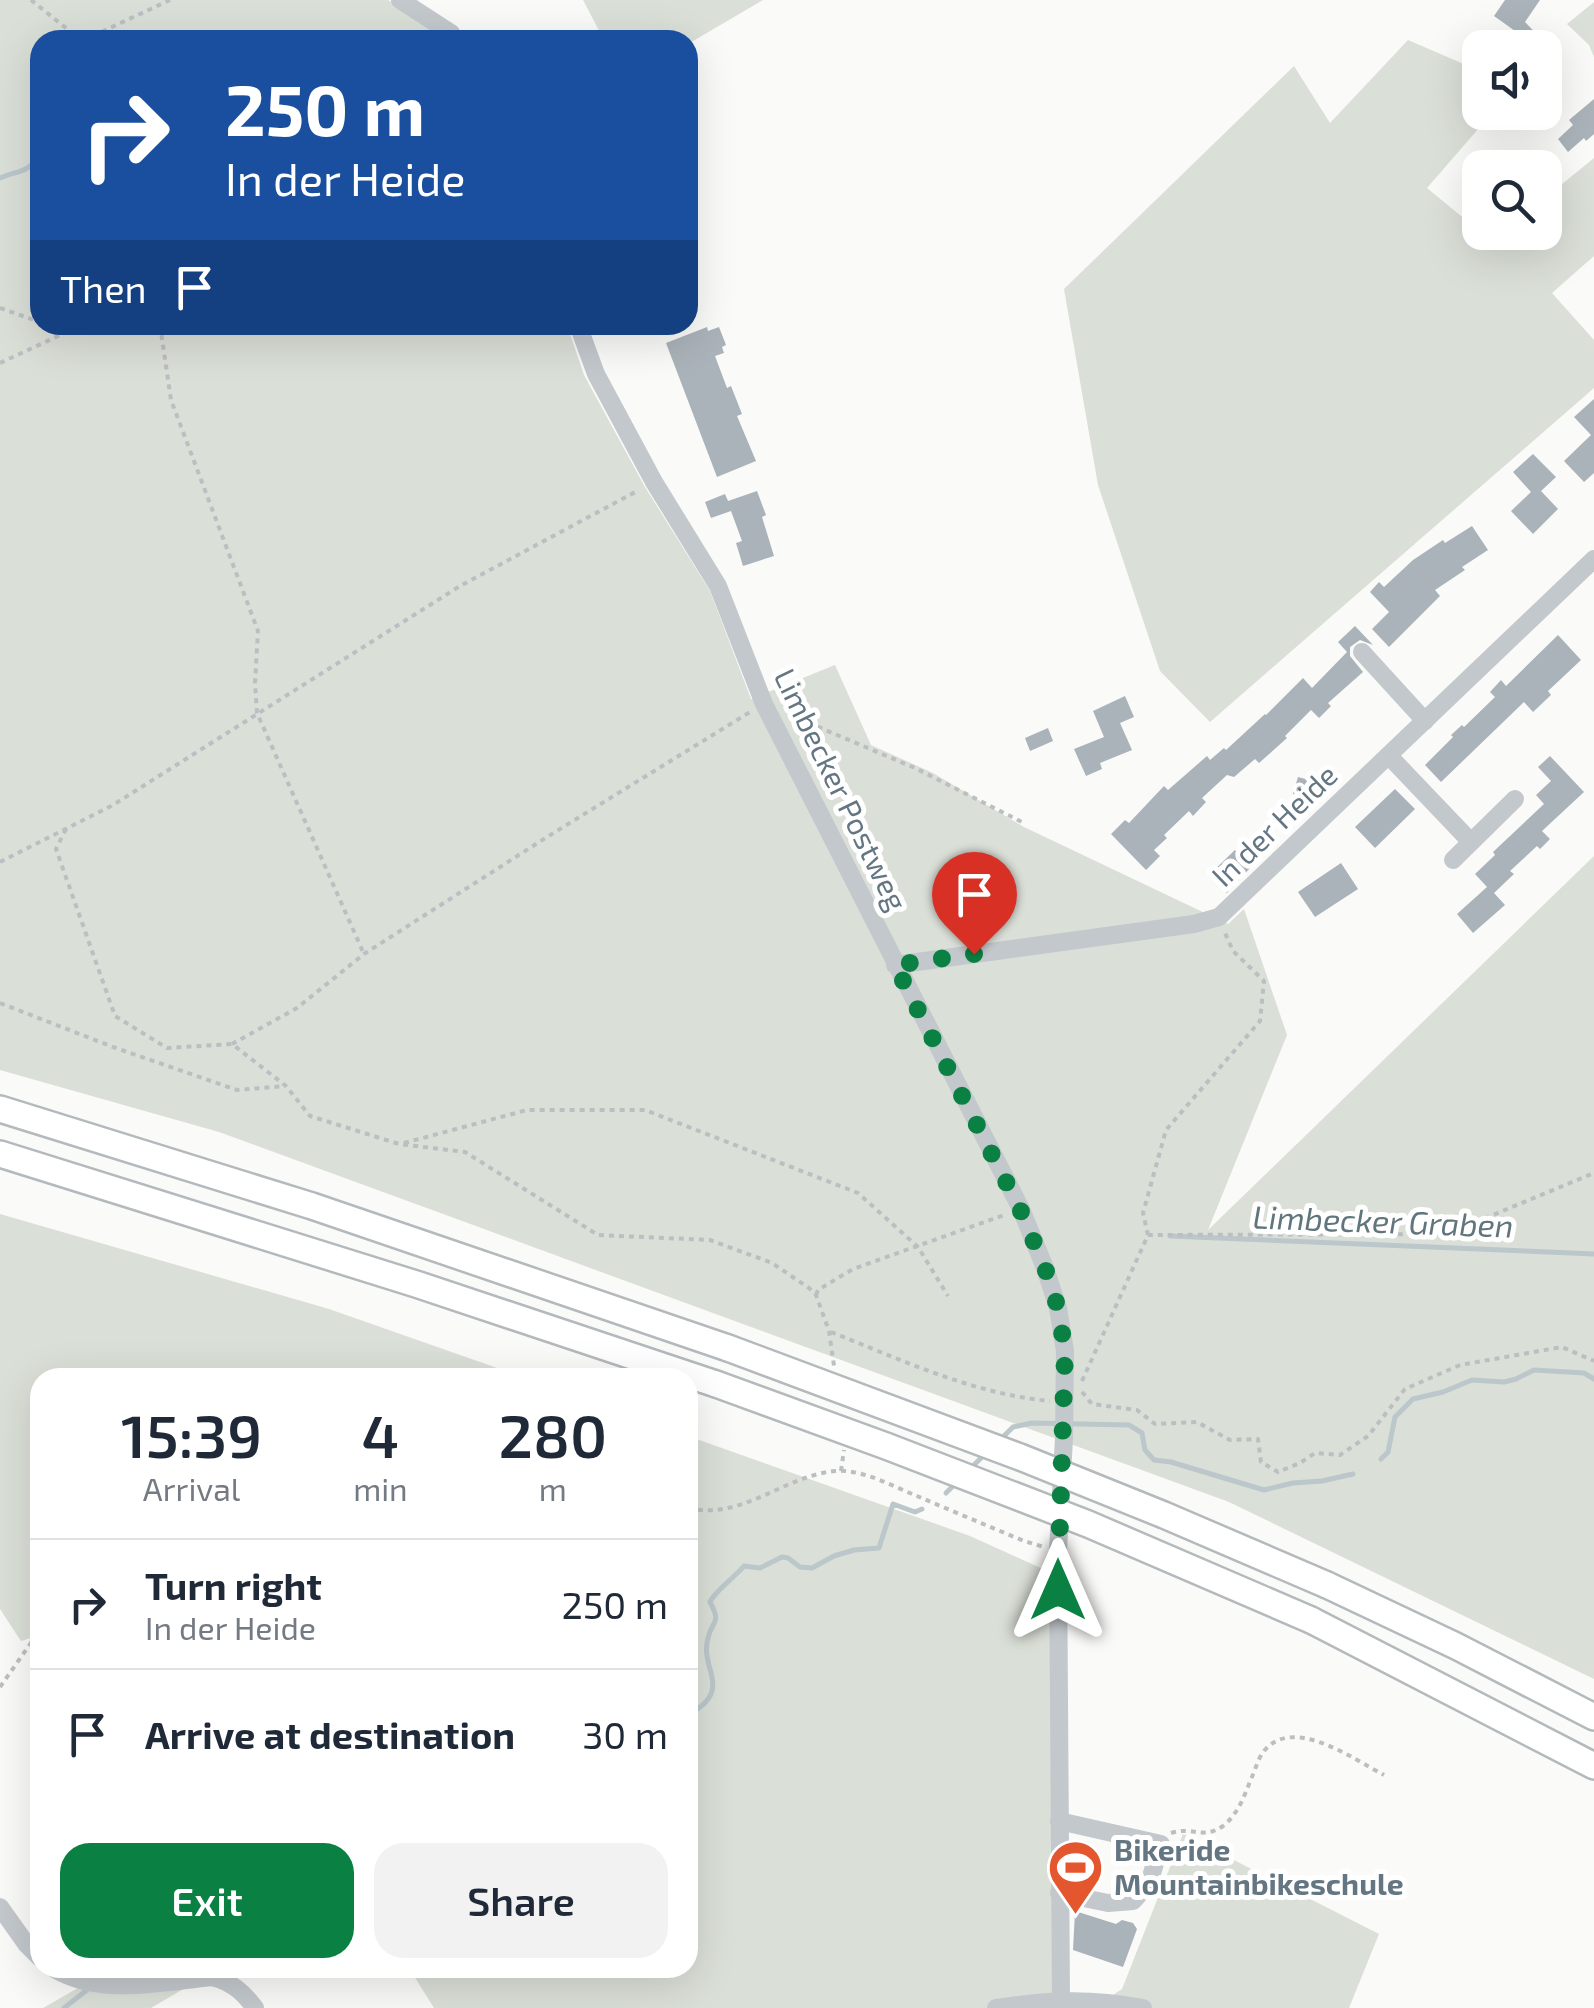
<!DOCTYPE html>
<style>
body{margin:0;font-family:"Exo 2",sans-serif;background:#f2f2f3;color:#1f2937;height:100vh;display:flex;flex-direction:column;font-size:38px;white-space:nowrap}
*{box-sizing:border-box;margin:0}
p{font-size:32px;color:#747a83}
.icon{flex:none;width:55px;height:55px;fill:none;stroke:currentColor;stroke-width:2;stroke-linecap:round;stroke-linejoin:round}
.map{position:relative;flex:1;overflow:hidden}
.sheet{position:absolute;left:30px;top:1368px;width:668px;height:610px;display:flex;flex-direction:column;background:#fff;border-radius:30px;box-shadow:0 10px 40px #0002}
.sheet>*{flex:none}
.banner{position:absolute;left:30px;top:30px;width:668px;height:305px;border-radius:30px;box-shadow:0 10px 40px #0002;background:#1a4fa0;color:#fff;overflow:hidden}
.buttons{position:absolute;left:1462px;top:30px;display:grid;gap:20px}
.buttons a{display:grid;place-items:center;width:100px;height:100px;border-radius:20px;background:#fff;box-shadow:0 10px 40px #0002;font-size:50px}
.pin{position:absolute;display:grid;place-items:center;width:85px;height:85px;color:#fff;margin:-102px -42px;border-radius:50% 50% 50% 0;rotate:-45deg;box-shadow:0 0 10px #0007}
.pin .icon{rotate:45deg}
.me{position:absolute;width:110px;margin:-55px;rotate:0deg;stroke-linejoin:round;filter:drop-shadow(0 0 8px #0008)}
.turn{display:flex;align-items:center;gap:35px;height:210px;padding:0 30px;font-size:45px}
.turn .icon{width:130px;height:130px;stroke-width:2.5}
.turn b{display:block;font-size:70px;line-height:85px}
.then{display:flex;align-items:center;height:95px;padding:0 30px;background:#0003;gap:20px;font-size:38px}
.eta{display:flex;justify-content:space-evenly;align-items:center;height:170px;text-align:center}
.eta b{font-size:60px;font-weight:600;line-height:70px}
.button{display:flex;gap:20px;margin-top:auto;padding:20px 30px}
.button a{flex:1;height:115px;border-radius:30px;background:#0b8043;color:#fff;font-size:40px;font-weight:600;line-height:115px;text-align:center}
.button a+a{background:#f2f2f3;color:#1f2937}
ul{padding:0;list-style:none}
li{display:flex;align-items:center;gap:30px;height:130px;padding:0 30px;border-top:2px solid #e0e1e3}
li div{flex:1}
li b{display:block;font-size:38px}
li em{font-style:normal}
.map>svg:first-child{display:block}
.green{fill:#dadfd7}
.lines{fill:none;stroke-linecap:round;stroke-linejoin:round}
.stream{stroke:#bbc7cb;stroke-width:5}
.building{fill:#aab3b9}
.highway-casing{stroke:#b4b9bd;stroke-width:30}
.path{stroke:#bbbfc2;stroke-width:4;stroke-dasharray:5 5;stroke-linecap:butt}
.minor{stroke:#c3c8cc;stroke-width:18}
.highway{stroke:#fff;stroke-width:25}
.highway-bridge-casing{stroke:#b4b9bd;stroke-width:30;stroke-linecap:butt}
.highway-bridge{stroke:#fff;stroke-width:25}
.route{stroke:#0b8043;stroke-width:18;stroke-dasharray:0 32.4}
.labels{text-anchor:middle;stroke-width:10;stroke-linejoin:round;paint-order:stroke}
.street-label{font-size:30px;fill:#657683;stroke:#fff}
.poi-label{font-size:30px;font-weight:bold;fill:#657683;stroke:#fff;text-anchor:start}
.water-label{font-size:32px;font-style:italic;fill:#60757c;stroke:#fff}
</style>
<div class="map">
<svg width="1594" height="2008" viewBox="0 0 1594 2008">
<rect width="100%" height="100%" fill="#fafaf8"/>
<g class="green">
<path d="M0,0H388L450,37L452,40H40V325H567L584,375L645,487L710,591L751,699L835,665L871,745L933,773L1024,827L1228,924L1244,909L1287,1035L1208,1230L1594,856V1679L1229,1502L219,1132L0,1070Z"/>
<path d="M583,0H763L688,44V40H604Z"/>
<path d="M1594,2V57L1589,45L1567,24Z"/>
<path d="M1408,40L1480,71V112L1492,113L1427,188L1489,239L1500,233L1545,232V198L1594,158V256L1552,293L1594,340V388L1210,722L1160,671L1098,485L1064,289L1294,66L1330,123Z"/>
<path d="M0,1214L329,1309L523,1377L40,1378V1635L21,1641L0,1609Z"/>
<path d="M688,1436L970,1536L1056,1575L1061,1999L1099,2004L1122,1989L1183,1834L1379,1934L1349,2008H434L409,1968H688Z"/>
<path d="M113,1968H219L151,2008H43Z"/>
</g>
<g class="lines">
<g class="stream">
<path d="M395,40L407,37L423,40"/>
<path d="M0,178C19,170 29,173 40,154"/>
<path d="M1170,1236L1594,1254"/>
<path d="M998,1442L1013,1427L1032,1423L1129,1425L1142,1433L1145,1450L1154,1460L1171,1462L1264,1490L1293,1483L1322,1481L1353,1474"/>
<path d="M1381,1459L1388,1452L1395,1417L1413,1399L1443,1392L1472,1380L1504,1382L1516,1379L1534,1370L1584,1373L1594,1379"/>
<path d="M969,1470L986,1453"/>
<path d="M946,1493L958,1481"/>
<path d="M688,1715C735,1689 699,1670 708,1638C712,1620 722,1624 710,1602C715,1591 735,1577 744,1566L760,1568L782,1557L788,1558L800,1567L812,1568L834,1556L854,1550L879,1548L893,1504L915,1512L922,1509"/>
<path d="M64,2008L87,1990"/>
</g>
</g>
<g class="building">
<path d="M1505,0H1540L1525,22L1550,48L1545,50V48H1514L1506,39L1515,31L1494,16Z"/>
<path d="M1594,99V134L1586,141L1584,138L1568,152L1558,139L1573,125L1569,120Z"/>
<path d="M707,327L708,331L719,327L726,345L722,347L724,353L715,356L727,388L731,386L742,414L737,416L756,461L717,477L666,343Z"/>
<path d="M1594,399V473L1584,482L1564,461L1591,435L1574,417Z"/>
<path d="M1533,454L1556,477L1541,491L1558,509L1533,534L1511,511L1531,492L1513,472Z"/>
<path d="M757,491L766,515L762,517L774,556L743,566L736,543L742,541L731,511L711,518L705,502L725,494L728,501Z"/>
<path d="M1472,526L1488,550L1462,567L1465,570L1435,590L1440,596L1389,647L1372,629L1389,612L1370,592L1379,582L1384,587L1413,560L1443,540L1445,543Z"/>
<path d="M1355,626L1373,645L1360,640L1350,647V656L1363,672L1328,703L1331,706L1319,718L1311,710L1285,736L1287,738L1259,763L1255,759L1234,777L1227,775L1202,798L1206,802L1193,816L1189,811L1164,835L1167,838L1154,850L1160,856L1146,870L1111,834L1125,820L1129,823L1164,786L1168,790L1207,756L1210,760L1224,748L1226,750L1265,714L1266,715L1303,678L1312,688L1347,652L1338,642Z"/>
<path d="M1558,635L1581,660L1548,691L1551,695L1533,712L1524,702L1441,782L1425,765L1453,737L1451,735L1462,725L1464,727L1495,697L1490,692L1501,680L1506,686Z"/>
<path d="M1125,696L1134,717L1120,723L1132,750L1100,763L1102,769L1086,776L1074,749L1104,737L1093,711Z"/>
<path d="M1048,728L1053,741L1030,751L1025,738Z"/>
<path d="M1550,756L1584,792L1542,831L1550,839L1540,849L1537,846L1510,871L1514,874L1494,893L1505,905L1473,933L1457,914L1487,887L1475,874L1495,855L1493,852L1544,804L1536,795L1551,781L1538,767Z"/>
<path d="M1298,777L1316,782L1311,799L1293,794Z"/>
<path d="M1395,789L1415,809L1375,848L1355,827Z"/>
<path d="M1235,850L1251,867L1227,893L1209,875Z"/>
<path d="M1341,863L1358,889L1315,917L1298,892Z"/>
<path d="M1075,1911L1116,1924L1122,1920L1133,1923L1137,1929L1123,1967L1073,1950Z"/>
</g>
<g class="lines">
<defs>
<g id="highway">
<path d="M0,1109L312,1206L728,1348"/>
<path d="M0,1154L416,1284L716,1384"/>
<path d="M1327,1585L1456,1646L1594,1717"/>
<path d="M1311,1620L1594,1766"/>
</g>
</defs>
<use href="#highway" class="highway-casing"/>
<g class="path">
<path d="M31,0L81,40"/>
<path d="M84,40L170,0"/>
<path d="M0,308L40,322"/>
<path d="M49,325L68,331"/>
<path d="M160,325L171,400L258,631L255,683L257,713L364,954"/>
<path d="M0,363L82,325"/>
<path d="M790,715L915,768L1022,822"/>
<path d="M66,829L56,849L115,1016L167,1048L232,1044L286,1086L310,1116L399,1144L465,1152L598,1235L710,1240L772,1263L809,1288L816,1295L829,1331L834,1366"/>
<path d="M0,862L113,805L460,586L639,490"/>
<path d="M0,1003L113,1047L237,1090L285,1086"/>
<path d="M232,1044L297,1008L364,954L547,837L750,712"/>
<path d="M404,1143L527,1110H645L858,1193L918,1247L948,1296"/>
<path d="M1148,1235L1143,1213L1166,1130L1260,1021L1264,981L1233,951L1225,933"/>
<path d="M816,1295L818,1290L853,1269L1007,1214"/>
<path d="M831,1332C902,1360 973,1394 1050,1401"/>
<path d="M1082,1381L1148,1235L1447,1234L1594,1173"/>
<path d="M1082,1392L1092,1404L1137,1410L1155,1424L1197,1422L1230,1440L1258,1439L1261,1462L1278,1472L1300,1463L1315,1453L1340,1455L1368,1436L1405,1389L1460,1365L1562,1347L1594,1361"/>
<path d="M841,1471L844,1450"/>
<path d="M688,1508C742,1521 783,1476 835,1471C863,1469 892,1486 917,1496C952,1511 988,1526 1024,1541L1044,1547"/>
<path d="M0,1687L33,1640L40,1637"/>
<path d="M1171,1833C1193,1826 1203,1840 1223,1826C1238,1814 1244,1797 1251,1779C1255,1771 1258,1758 1264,1751C1293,1715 1353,1759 1384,1775"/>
</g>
<g class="minor">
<path d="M400,0L451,33L455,40"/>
<path d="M578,325L596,374L654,482L718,586L764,704L1021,1209L1045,1268L1058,1308L1065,1351L1064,1438L1058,1551L1061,2000"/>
<path d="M1362,652L1425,721"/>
<path d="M1389,756L1471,842"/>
<path d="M1453,860L1515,799"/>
<path d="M895,965L1194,924L1219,917L1594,559"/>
<path d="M1059,1821L1161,1844L1149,1883L1133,1901L1108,1903L1059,1893"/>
<path d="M0,1907L27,1945L40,1958"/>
<path d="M53,1968C100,1997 160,1982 212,1977C232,1982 243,1992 255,2008"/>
<path d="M996,2008C1049,2000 1089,1998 1143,2008"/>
</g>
<use href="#highway" class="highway"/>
<defs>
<g id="highway-bridge">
<path d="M728,1348L1020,1457L1164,1515L1327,1585"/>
<path d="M716,1384L886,1446L1088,1524L1311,1620"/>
</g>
</defs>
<use href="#highway-bridge" class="highway-bridge-casing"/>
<use href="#highway-bridge" class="highway-bridge"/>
</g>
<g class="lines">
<path class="route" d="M974,954L895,965L1020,1209L1045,1268L1058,1308L1065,1351L1058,1590"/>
</g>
<defs>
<symbol id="stadium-pin" viewBox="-11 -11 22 30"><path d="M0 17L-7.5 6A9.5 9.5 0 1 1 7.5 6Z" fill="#e4572e" stroke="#fff"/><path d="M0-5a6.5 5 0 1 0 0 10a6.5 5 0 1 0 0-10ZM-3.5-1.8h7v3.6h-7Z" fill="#fff"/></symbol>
</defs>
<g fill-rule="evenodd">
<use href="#stadium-pin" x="1044" y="1836" width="63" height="86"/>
</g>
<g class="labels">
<g class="street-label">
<text transform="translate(840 790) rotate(64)" y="10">Limbecker Postweg</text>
<text transform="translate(1275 826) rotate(-44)" y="10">In der Heide</text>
</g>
<g class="poi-label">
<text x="1114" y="1861">Bikeride<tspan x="1114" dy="34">Mountainbikeschule</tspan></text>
</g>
<g class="water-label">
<text transform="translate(1383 1222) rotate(2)" y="11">Limbecker Graben</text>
</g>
</g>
</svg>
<div class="buttons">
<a><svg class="icon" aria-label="sound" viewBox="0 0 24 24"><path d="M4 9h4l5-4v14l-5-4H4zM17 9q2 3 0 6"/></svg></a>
<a><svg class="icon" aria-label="search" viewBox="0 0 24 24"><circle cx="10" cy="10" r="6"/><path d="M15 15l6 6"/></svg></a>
</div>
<div class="pin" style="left:974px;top:954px;background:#d93025"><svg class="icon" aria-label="arrive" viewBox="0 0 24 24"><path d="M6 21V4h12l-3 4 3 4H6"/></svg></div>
<svg class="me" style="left:1058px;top:1590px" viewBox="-20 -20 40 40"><path d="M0-17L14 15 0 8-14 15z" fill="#0b8043" stroke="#fff" stroke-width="4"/></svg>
<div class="banner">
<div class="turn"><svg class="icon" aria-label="right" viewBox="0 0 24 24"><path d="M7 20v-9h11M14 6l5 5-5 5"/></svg><div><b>250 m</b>In der Heide</div></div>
<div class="then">Then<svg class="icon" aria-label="arrive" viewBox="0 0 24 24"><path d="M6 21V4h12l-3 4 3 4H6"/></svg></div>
</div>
<section class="sheet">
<div class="eta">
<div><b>15:39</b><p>Arrival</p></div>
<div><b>4</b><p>min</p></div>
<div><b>280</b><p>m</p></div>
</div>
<ul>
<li><svg class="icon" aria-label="right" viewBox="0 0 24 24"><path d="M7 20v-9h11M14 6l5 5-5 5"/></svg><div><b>Turn right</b><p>In der Heide</p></div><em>250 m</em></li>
<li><svg class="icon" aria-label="arrive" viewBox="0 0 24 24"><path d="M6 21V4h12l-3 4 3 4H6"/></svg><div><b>Arrive at destination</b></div><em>30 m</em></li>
</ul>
<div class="button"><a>Exit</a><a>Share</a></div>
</section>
</div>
